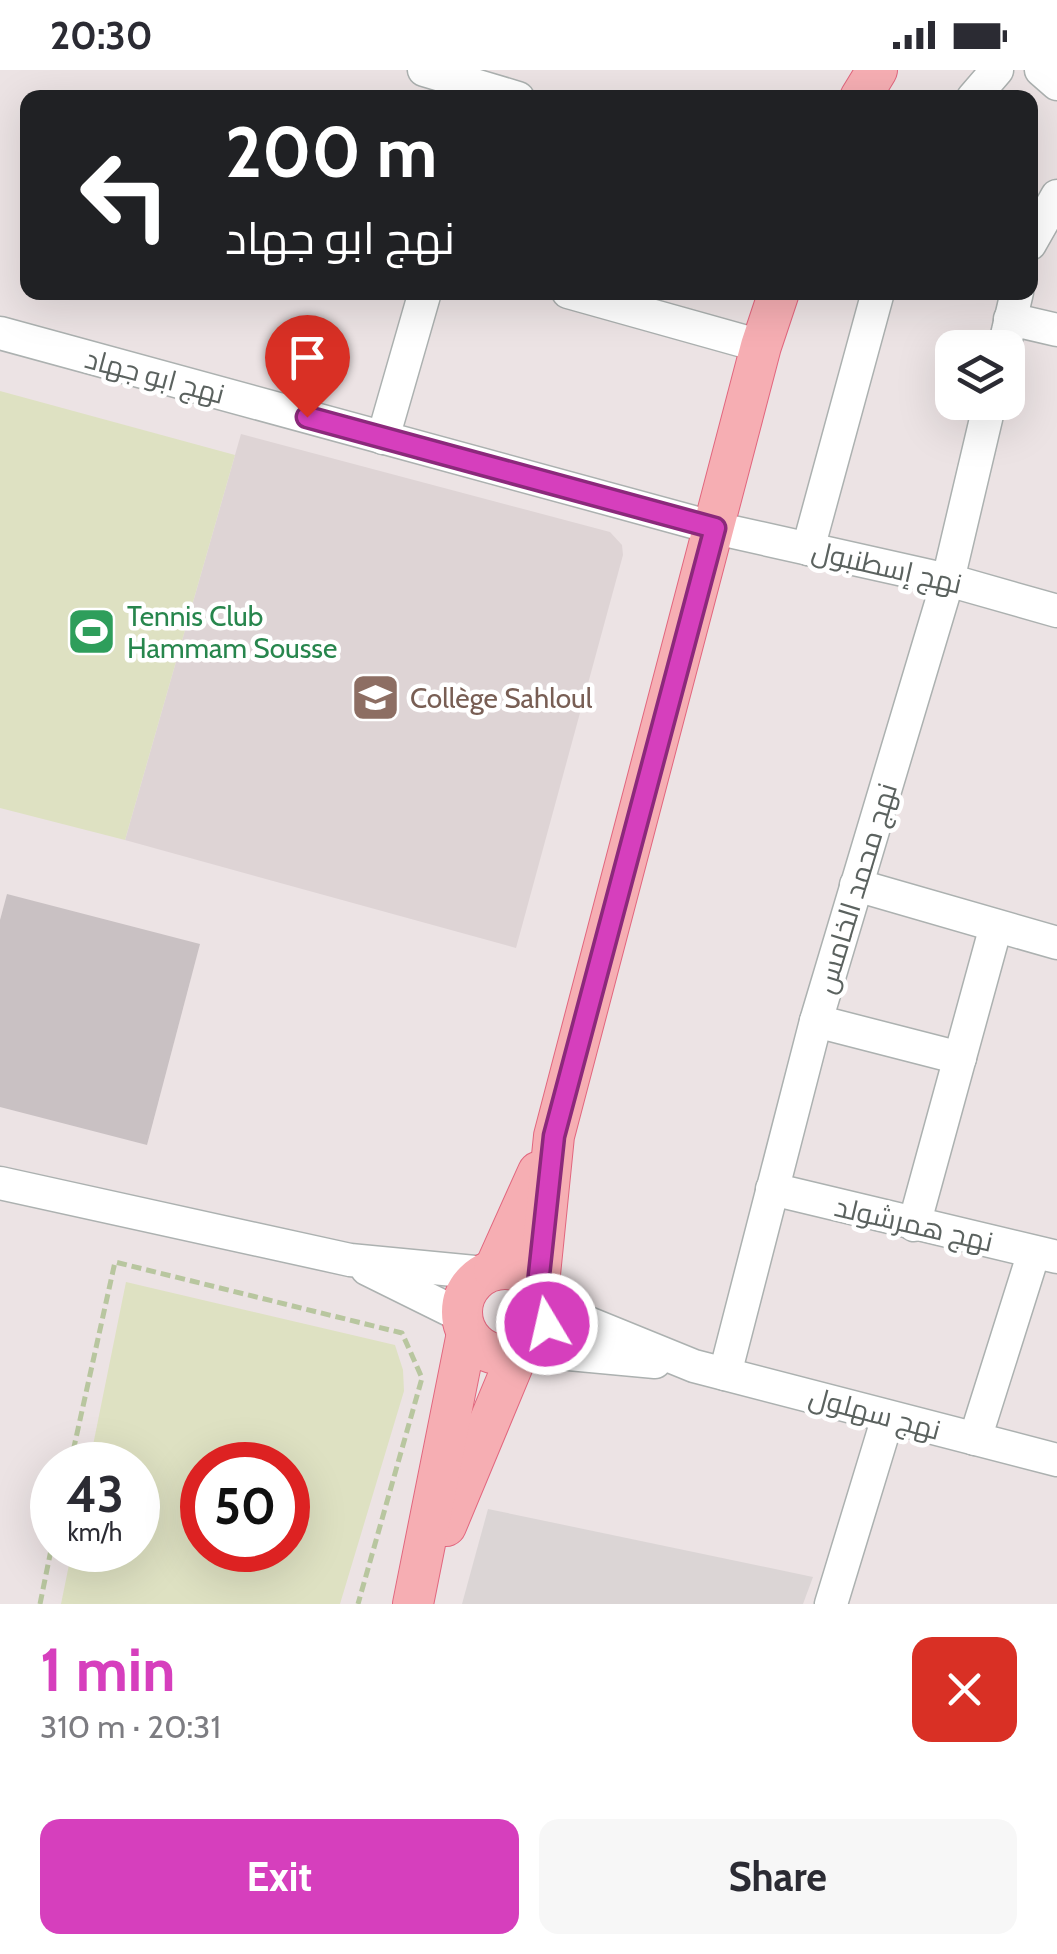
<!DOCTYPE html>
<meta charset="utf-8">
<style>
body{margin:0;font-family:Cabin,Cairo,sans-serif;background:#f7f7f7;color:#2b2b33;height:100vh;display:flex;flex-direction:column;font-size:38px;white-space:nowrap}
*{box-sizing:border-box;margin:0}
p{font-size:32px;color:#7c7c81}
.icon{flex:none;width:55px;height:55px;fill:none;stroke:currentColor;stroke-width:2;stroke-linecap:round;stroke-linejoin:round}
.map{position:relative;height:1534px;overflow:hidden}
.panel{display:flex;flex-direction:column;background:#fff;flex:1}
.panel>*{flex:none}
.hud{position:absolute;left:20px;top:20px;width:1018px;height:210px;border-radius:20px;box-shadow:0 10px 40px #0002;background:#202124;color:#fff;overflow:hidden}
.buttons{position:absolute;left:935px;top:260px;display:grid;gap:20px}
.buttons a{display:grid;place-items:center;width:90px;height:90px;border-radius:20px;background:#fff;box-shadow:0 10px 40px #0002;font-size:50px}
.speed{position:absolute;left:30px;top:1372px;display:flex;gap:20px;font-size:50px;font-weight:700;text-align:center}
.speed>*{display:grid;place-content:center;width:130px;height:130px;border-radius:50%;background:#fff;box-shadow:0 10px 40px #0002;line-height:1}
.speed small{font-size:25px;font-weight:400}
.speed .limit{border:15px solid #d22;background:#fff;color:#111}
.pin{position:absolute;display:grid;place-items:center;width:85px;height:85px;color:#fff;margin:-102px -42px;border-radius:50% 50% 50% 0;rotate:-45deg;box-shadow:0 0 10px #0007}
.pin .icon{rotate:45deg}
.me{position:absolute;width:110px;margin:-55px;rotate:351deg;stroke-linejoin:round;filter:drop-shadow(0 0 8px #0008)}
.turn{display:flex;align-items:center;gap:35px;height:210px;padding:0 40px;font-size:45px}
.turn .icon{width:130px;height:130px;stroke-width:2.5}
.turn b{display:block;font-size:70px;line-height:85px}
.round{display:grid;place-items:center;flex:none;width:105px;height:105px;border-radius:20px;background:#f7f7f7}
.headline{display:flex;align-items:center;justify-content:space-between;height:170px;padding:0 40px}
h1{font-size:60px;font-weight:700;line-height:75px;color:#d63fbd}
.primary-button{display:flex;gap:20px;margin-top:auto;padding:20px 40px}
.primary-button a{flex:1;height:115px;border-radius:20px;background:#d63fbd;color:#fff;font-size:40px;font-weight:700;line-height:115px;text-align:center}
.primary-button a+a{background:#f7f7f7;color:#2b2b33}
.status{display:flex;justify-content:space-between;align-items:center;height:70px;padding:0 50px;background:#fff;direction:ltr}
.status svg{height:28px;fill:currentColor}
.map>svg:first-child{display:block}
.industrial{fill:#dbd5d5}
.education{fill:#ded4d5}
.green{fill:#dee1c2;fill-rule:evenodd}
.building{fill:#c9c1c3}
.lines{fill:none;stroke-linecap:round;stroke-linejoin:round}
.minor-casing{stroke:#acb1b0;stroke-width:35}
.major-casing{stroke:#e1667e;stroke-width:42}
.path{stroke:#b8c69f;stroke-width:5;stroke-dasharray:10 5;stroke-linecap:butt}
.minor{stroke:#fff;stroke-width:32}
.major{stroke:#f6aeb3;stroke-width:40}
.route-casing{stroke:#8b297b;stroke-width:25}
.route{stroke:#d63fbd;stroke-width:18}
.labels{text-anchor:middle;stroke-width:9;stroke-linejoin:round;paint-order:stroke}
.street-label{font-size:28px;fill:#5b625f;stroke:#fff}
.leisure-label{font-size:28px;fill:#27864d;stroke:#fff;text-anchor:start}
.education-label{font-size:28px;fill:#785e54;stroke:#fff;text-anchor:start}
</style>
<div class="status"><b>20:30</b><svg viewBox="0 0 49 12"><path d="M0 12V9h3v3zM5 12V6h3v6zM10 12V3h3v9zM15 12V0h3v12zM26 1h20v11H26zM47 4h2v5h-2z"/></svg></div>
<div class="map">
<svg width="1057" height="1534" viewBox="0 0 1057 1534">
<rect width="100%" height="100%" fill="#ece3e4"/>
<path class="industrial" d="M488,1439L813,1507L803,1534H462Z"/>
<path class="education" d="M241,364L610,462L622,475L623,485L516,878L125,770Z"/>
<g class="green">
<path d="M0,321L235,385L125,770L0,738Z"/>
<path d="M126,1212L395,1275L403,1300L404,1321L340,1534H61L72,1480H138V1395H89ZM202,1395H288V1480H202Z"/>
</g>
<path class="building" d="M7,824L200,874L147,1075L0,1037V850Z"/>
<g class="lines">
<defs>
<g id="minor">
<path d="M424,0L518,28"/>
<path d="M1041,0L1057,14"/>
<path d="M973,28L997,0"/>
<path d="M1030,174L1057,126"/>
<path d="M568,222L761,276"/>
<path d="M1010,249L1057,260"/>
<path d="M0,263L715,458L948,510L1057,541"/>
<path d="M1004,278L1017,222"/>
<path d="M383,368L425,222"/>
<path d="M808,479L878,222"/>
<path d="M856,815L1057,873"/>
<path d="M816,951L960,988"/>
<path d="M0,1113L350,1190L485,1203"/>
<path d="M772,1119L1057,1187"/>
<path d="M914,1155L996,856"/>
<path d="M367,1199L462,1246"/>
<path d="M549,1237L694,1296L1057,1390"/>
<path d="M526,1280L655,1292"/>
<path d="M725,1304L816,951L948,510L990,332"/>
<path d="M975,1369L1034,1182"/>
<path d="M831,1534L888,1347"/>
</g>
<g id="major">
<path d="M860,28L877,0"/>
<circle cx="505" cy="1242" r="43"/>
<path d="M494,1200L538,1102"/>
<path d="M539,1214L554,1066L761,276L779,222"/>
<path d="M446,1456L518,1283"/>
<path d="M413,1534L467,1263"/>
</g>
</defs>
<use href="#minor" class="minor-casing"/>
<use href="#major" class="major-casing"/>
<g class="path">
<path d="M70,1395L115,1192L402,1263L422,1308L358,1534"/>
<path d="M40,1534L52,1475"/>
</g>
<use href="#minor" class="minor"/>
<use href="#major" class="major"/>
</g>
<g class="lines">
<defs>
<path id="route" d="M307,347L715,458L554,1066L538,1214L549,1237L547,1254"/>
</defs>
<use href="#route" class="route-casing"/>
<use href="#route" class="route"/>
</g>
<defs>
<symbol id="stadium-square" viewBox="-11 -11 22 22"><rect x="-9" y="-9" width="18" height="18" rx="4" fill="#2e9e5b" stroke="#fff"/><path d="M0-5a6.5 5 0 1 0 0 10a6.5 5 0 1 0 0-10ZM-3.5-1.8h7v3.6h-7Z" fill="#fff"/></symbol>
<symbol id="university-square" viewBox="-11 -11 22 22"><rect x="-9" y="-9" width="18" height="18" rx="4" fill="#8d6e63" stroke="#fff"/><path d="M0-5L7-2L0 1L-7-2ZM-4 1L0 2.5L4 1V4Q0 6-4 4Z" fill="#fff"/></symbol>
</defs>
<g fill-rule="evenodd">
<use href="#stadium-square" x="64" y="534" width="55" height="55"/>
<use href="#university-square" x="348" y="600" width="55" height="55"/>
</g>
<g class="labels">
<g class="street-label">
<text transform="translate(155 306) rotate(15)" y="10">نهج ابو جهاد</text>
<text transform="translate(887 497) rotate(13)" y="10">نهج إسطنبول</text>
<text transform="translate(856 818) rotate(-73)" y="10">نهج محمد الخامس</text>
<text transform="translate(914 1154) rotate(13)" y="10">نهج همرشولد</text>
<text transform="translate(875 1343) rotate(15)" y="10">نهج سهلول</text>
</g>
<g class="leisure-label">
<text x="127" y="556">Tennis Club<tspan x="127" dy="32">Hammam Sousse</tspan></text>
</g>
<g class="education-label">
<text x="410" y="638">Collège Sahloul</text>
</g>
</g>
</svg>
<div class="buttons">
<a><svg class="icon" aria-label="layers" viewBox="0 0 24 24"><path d="M12 4l9 5-9 5-9-5zM3 14l9 5 9-5"/></svg></a>
</div>
<div class="speed"><div>43<small>km/h</small></div><div class="limit">50</div></div>
<div class="pin" style="left:307px;top:347px;background:#d93025"><svg class="icon" aria-label="arrive" viewBox="0 0 24 24"><path d="M6 21V4h12l-3 4 3 4H6"/></svg></div>
<svg class="me" style="left:547px;top:1254px" viewBox="-20 -20 40 40"><circle r="17" fill="#d63fbd" stroke="#fff" stroke-width="3"/><path d="M0-11L8 9 0 5-8 9z" fill="#fff"/></svg>
<div class="hud">
<div class="turn"><svg class="icon" aria-label="left" viewBox="0 0 24 24"><path d="M17 20v-9H6M10 6l-5 5 5 5"/></svg><div><b>200 m</b>نهج ابو جهاد</div></div>
</div>
</div>
<section class="panel">
<div class="headline"><div><h1>1 min</h1><p>310 m · 20:31</p></div><a class="round" style="background:#d93025;color:#fff"><svg class="icon" aria-label="close" viewBox="0 0 24 24"><path d="M6 6l12 12M18 6L6 18"/></svg></a></div>
<div class="primary-button"><a>Exit</a><a>Share</a></div>
</section>
